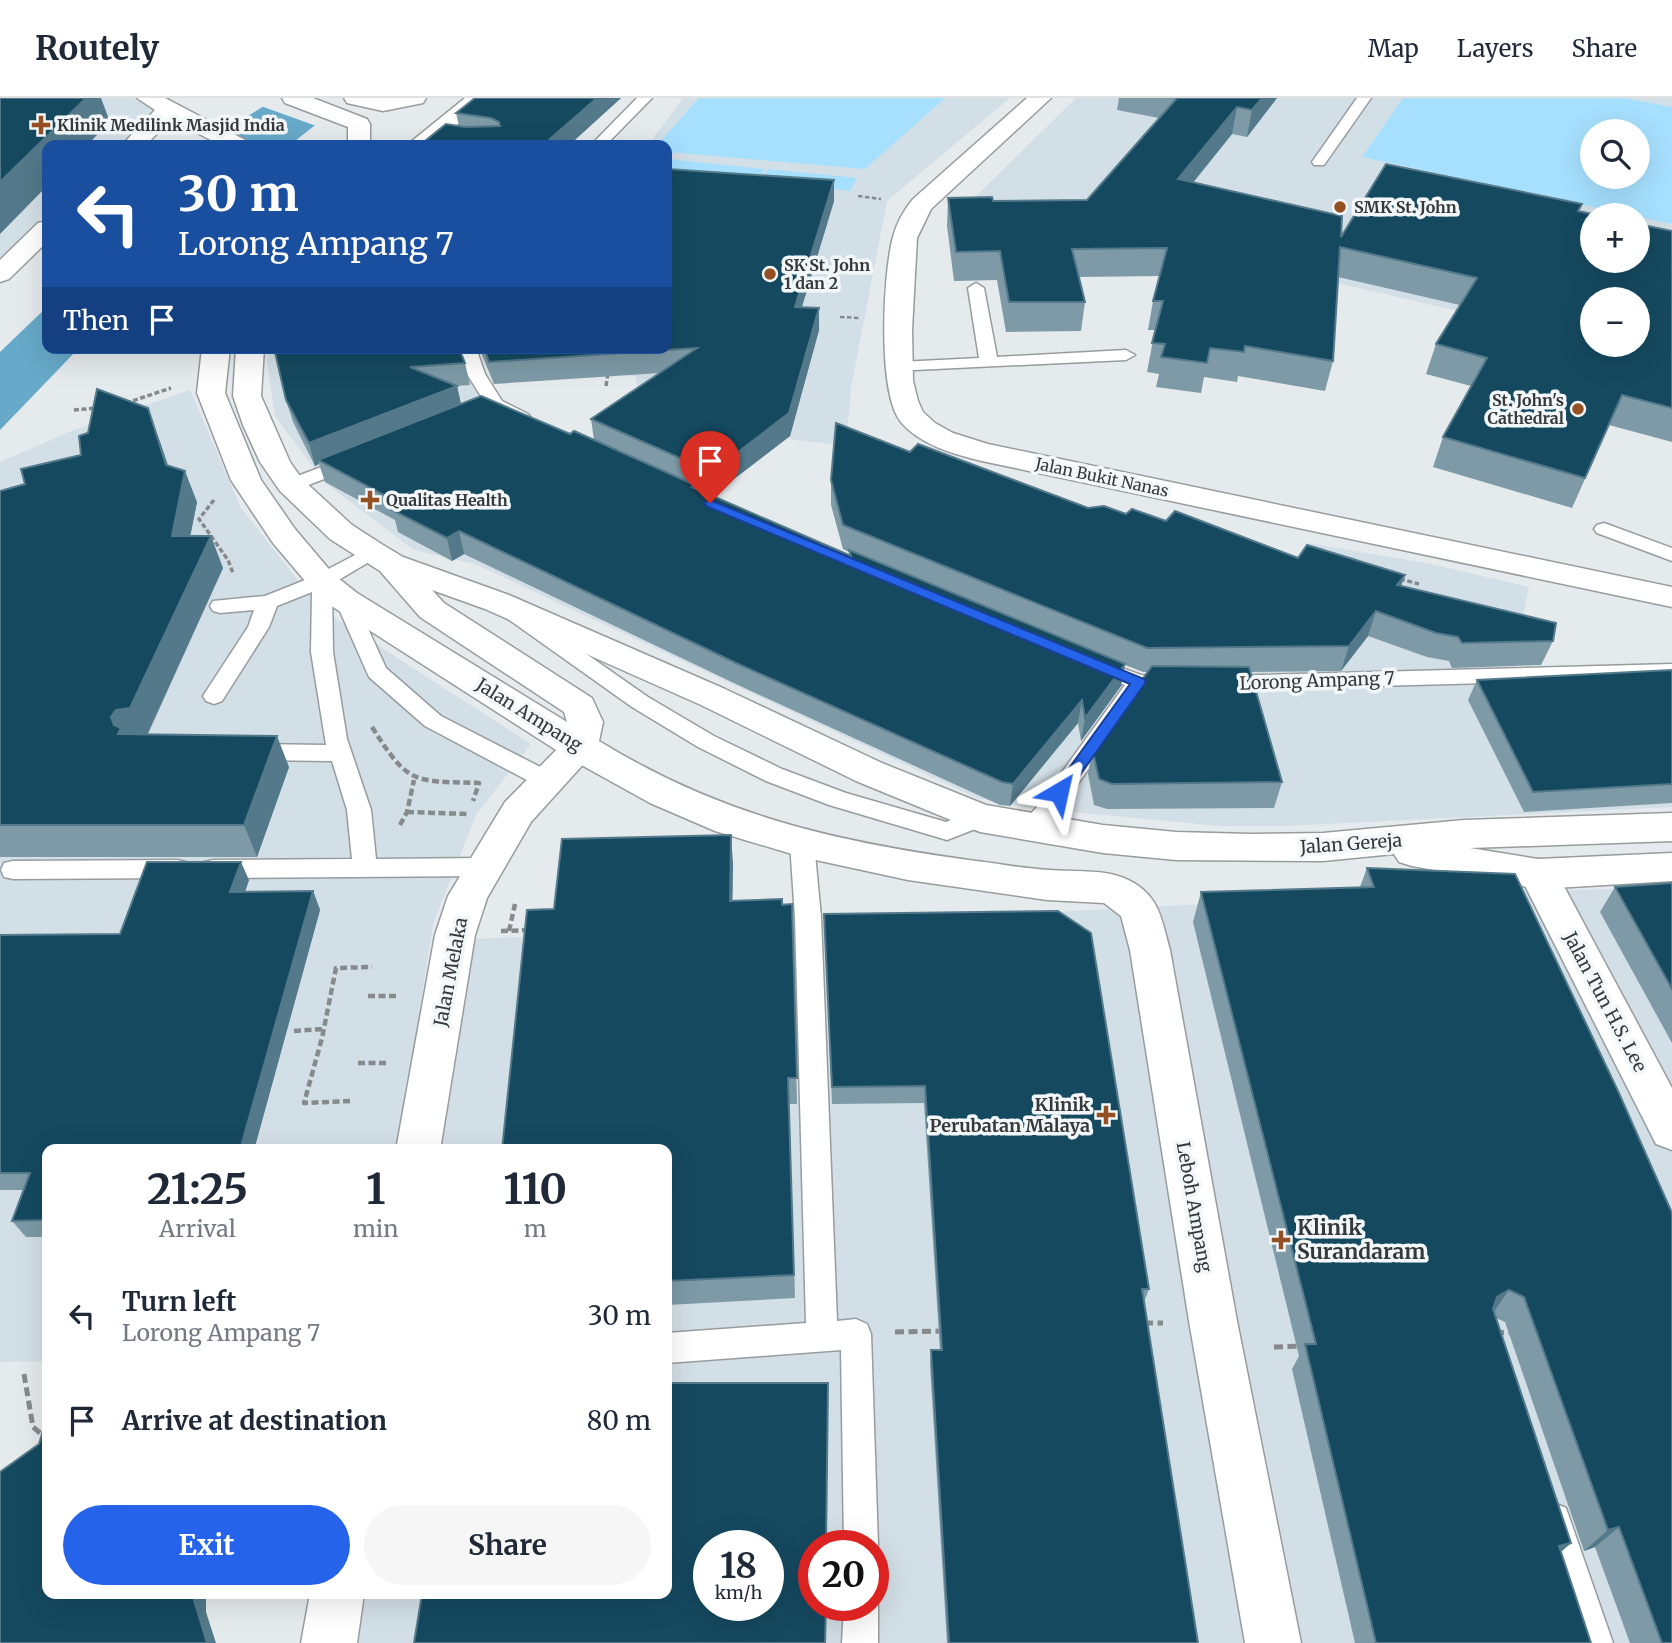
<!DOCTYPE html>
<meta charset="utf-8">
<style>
body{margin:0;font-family:Merriweather,serif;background:#f6f6f7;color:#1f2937;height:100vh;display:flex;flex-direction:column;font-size:26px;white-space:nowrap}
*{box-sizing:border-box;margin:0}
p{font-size:23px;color:#747a83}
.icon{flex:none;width:38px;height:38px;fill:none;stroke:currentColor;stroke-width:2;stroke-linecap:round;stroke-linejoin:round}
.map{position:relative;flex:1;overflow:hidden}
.drawer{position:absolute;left:42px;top:1046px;width:630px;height:455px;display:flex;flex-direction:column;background:#fff;border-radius:14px;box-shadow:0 7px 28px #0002}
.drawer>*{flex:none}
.hud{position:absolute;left:42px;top:42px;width:630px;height:214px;border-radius:14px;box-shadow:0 7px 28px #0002;background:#1a4fa0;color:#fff;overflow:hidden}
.fabs{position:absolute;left:1580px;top:21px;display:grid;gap:14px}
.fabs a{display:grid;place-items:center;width:70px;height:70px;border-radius:50%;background:#fff;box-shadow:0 7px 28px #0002;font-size:35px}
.speed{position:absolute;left:693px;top:1432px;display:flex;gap:14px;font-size:35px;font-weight:700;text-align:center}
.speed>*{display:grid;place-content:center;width:91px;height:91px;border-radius:50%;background:#fff;box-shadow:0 7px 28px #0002;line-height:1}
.speed small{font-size:18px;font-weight:400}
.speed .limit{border:10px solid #d22;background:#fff;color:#111}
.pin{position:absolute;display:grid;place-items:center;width:60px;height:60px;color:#fff;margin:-72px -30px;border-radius:50% 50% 50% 0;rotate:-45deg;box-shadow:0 0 7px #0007}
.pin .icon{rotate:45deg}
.me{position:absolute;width:77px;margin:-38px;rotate:36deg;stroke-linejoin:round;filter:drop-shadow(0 0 5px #0008)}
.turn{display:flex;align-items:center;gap:24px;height:147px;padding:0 21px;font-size:32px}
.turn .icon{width:91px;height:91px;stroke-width:2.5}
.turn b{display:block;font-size:49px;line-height:60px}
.then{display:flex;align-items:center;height:66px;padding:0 21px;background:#0003;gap:14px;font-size:26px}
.eta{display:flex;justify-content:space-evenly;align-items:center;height:119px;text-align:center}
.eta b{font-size:42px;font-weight:700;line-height:49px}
.button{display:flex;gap:14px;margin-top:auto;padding:14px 21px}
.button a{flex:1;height:80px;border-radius:42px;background:#2563eb;color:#fff;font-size:28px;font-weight:700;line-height:80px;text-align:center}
.button a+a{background:#f6f6f7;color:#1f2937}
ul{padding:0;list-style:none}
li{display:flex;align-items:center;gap:21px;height:105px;padding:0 21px}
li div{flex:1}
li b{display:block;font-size:26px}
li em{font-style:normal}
header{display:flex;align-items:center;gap:42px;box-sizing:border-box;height:98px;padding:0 35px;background:#fff;border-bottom:2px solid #e0e1e3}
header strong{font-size:33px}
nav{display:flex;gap:38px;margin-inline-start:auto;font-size:24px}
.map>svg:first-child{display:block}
.built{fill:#d3dfe6;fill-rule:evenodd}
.green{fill:#a6e0fe;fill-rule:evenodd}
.water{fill:#67a9c9}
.pier{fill:#e5eaed}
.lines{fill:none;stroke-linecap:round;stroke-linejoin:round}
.service-casing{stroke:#979c9e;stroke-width:3}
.minor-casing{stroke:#979c9e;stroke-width:3}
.tertiary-casing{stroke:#979c9e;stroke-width:3}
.path-far3{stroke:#868a8c;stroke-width:2.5;stroke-dasharray:4.5 2.5;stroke-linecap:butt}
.path-far2{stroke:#868a8c;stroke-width:3.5;stroke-dasharray:5 2.5;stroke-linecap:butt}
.path-far1{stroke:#868a8c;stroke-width:4.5;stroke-dasharray:7 3.5;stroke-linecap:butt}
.path{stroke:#868a8c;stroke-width:5;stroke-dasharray:9 4.5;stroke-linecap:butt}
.service{fill:#fff;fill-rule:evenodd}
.minor{fill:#fff;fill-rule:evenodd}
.tertiary{fill:#fff;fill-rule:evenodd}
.wall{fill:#7d9aa6}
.shaded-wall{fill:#53798a}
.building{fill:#154960;stroke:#53798a;stroke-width:2;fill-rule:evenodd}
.route{fill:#2563eb;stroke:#184099;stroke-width:2}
.poi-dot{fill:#944f23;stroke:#f2f7fa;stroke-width:2.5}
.labels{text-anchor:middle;stroke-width:7;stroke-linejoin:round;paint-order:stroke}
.far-poi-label{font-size:16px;font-weight:bold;fill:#363839;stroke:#f2f7fa;text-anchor:start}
.far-street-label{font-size:16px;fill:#363839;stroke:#f2f7fa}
.street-label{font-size:18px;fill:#363839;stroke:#f2f7fa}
.poi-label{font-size:18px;font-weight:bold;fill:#363839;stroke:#f2f7fa;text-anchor:end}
.near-poi-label{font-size:21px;font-weight:bold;fill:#363839;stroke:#f2f7fa;text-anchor:start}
</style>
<header>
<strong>Routely</strong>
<nav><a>Map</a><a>Layers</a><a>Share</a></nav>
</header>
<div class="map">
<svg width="1672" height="1545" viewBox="0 0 1672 1545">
<rect width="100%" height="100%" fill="#e5eaed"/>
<g class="built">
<path d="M0,0H131L157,12L120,47H47V116L0,161Z"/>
<path d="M683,0H1010L887,103L851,290L846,348L796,342L637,293L636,278L598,275L667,250V47H648Z"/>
<path d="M1076,0H1672V203L1537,173L1510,225L973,101ZM1592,33H1638V79H1592ZM1592,117H1638V163H1592Z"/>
<path d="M270,250H459L472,288L486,306L1128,588L1672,580V709L1283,728H1220L1031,710L977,700L475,466L414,452L324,384L275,318L267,262Z"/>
<path d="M190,292L241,410L320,510L531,646L476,717L433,826L398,1052H47V1263L0,1264V364L71,333Z"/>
<path d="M1309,445L1431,466L1529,489L1513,571L1216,580Z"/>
<path d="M1672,789V1545H358L366,1496H667V1052H438L472,841L882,823L1322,800ZM709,1447H768V1507H709ZM814,1447H873V1507H814Z"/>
</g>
<g class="green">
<path d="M699,0H945L865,71L667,54V47H657Z"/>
<path d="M1403,0H1624L1672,9V126L1362,59ZM1592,33H1638V79H1592Z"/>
<path d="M667,61L765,71L757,83L667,75Z"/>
<path d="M768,71L857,80L850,93L761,83Z"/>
</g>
<g class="water">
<path d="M277,0L324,20L290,47H215L240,23Z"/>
<path d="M47,209V250H79L0,332V254Z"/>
</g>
<path class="pier" d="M270,0H358L319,29L258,7Z"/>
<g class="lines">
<defs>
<g id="service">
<path d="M637,0H652L606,47H591Z"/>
<path d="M1357,0H1371L1324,67H1314L1312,64Z"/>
<path d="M976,185L984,190L997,259L1126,252L1135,257L1126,262L894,273L891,269L900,264L979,260L968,190Z"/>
<path d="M458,250H476L485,276L502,303L528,316L531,320L528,324H516L489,311L467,276Z"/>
<path d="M351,358L358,360L360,364L358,368L298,391L291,393L281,387L284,383Z"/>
<path d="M1604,425L1672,450V463L1597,435L1594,431L1597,427Z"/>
<path d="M372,448L379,450L382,454L379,458L332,486L333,554L347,641L371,712L376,761L483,760L492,762L495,769L492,776L483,778L213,780L204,778L201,771L204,764L213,762L352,761L347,712L332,663L250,662L242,660L239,654L242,648L250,646L326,647L311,554L312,494L277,508L269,529L222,603L214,606L206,603L203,598L248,529L254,512L220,515L213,513L210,508L213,503L265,498L315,478Z"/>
<path d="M345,495L352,497L355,502L386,570L441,618L554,676L558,682L554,688L546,690L538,688L425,628L369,579L335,502L338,497Z"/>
<path d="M515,509L522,511L648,599L714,638L782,671L846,695L946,724L980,711L988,714L992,720L988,726L947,742L829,707L766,683L698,649L632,609L508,521L505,516L508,511Z"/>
<path d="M1092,559L1141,577L1179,580L1182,585L1179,590L1145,592L1052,722C1042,732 1036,740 1022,735L1018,729L1036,710L1125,587L1084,571L1081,566L1084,561Z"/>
<path d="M1672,566V580L1221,592L1213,590L1210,585L1213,580L1221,578Z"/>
<path d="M802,736L811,739L814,745L821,819L837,1223L856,1221L867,1226L871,1236L878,1447L873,1458V1447H844L841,1252L667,1265V1235L806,1225L795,819L790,745L793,739Z"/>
<path d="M177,762L186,764L189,771L186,778L177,780L13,781L4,779L1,772L4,765L13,763Z"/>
<path d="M1554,1405L1566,1410L1613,1545H1577L1537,1422L1542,1410Z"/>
<path d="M873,1495L878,1507V1545H842L844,1507H873Z"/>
</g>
<g id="minor">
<path d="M137,0H165L245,42L248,47H220L171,21L146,47H122L155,12Z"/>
<path d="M1027,0H1051L931,111L917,140L912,232L913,283L918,303L923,314L935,325L953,335L988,346L1672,489V509L982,363C954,356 920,347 901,324C877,295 883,175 893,139C897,124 904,112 913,101Z"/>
<path d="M47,123V144L9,181L0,184V162L38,125Z"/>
<path d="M580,637L593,641L598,650L531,724L487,800L475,837L440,1052H396L435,837L448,798L505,704L567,641Z"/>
<path d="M1538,761L1552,766L1672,990V1052L1656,1046L1519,776L1524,766Z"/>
<path d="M310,1496H364L357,1545H301Z"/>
</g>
<g id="tertiary">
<path d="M282,0H313L367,21L370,26V47H348V29L285,5Z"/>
<path d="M344,0H426L423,5L383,13L347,5Z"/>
<path d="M465,0H490L432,47H407Z"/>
<path d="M202,250H230L225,295L261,382L295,431L333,476L357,495L567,624L564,614L420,519L380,473L330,441L280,393L260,364L243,327L233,298L236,250H264L261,298L290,364L302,381L352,427L383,447L403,459L509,497L725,591L882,665L986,707L1103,727L1176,734L1250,736L1323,735L1464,722L1672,715V743L1470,750L1538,761L1672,755V783L1538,791L1412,768L1399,764L1394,756L1323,763L1176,762L1103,755L980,734L856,683L701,607L485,511L432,492L444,505L592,600L603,624L599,643C721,718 836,744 976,763C1001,766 1026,771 1050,772C1073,774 1102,771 1124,780C1159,795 1161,819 1170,852L1237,1223L1301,1545H1245L1189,1223L1130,852L1121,818L1104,805L1047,802L908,782L802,759L715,733L650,705L567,659L333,509L311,490L273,445L231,382L197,295Z"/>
</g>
</defs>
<use href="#service" class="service-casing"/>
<use href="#minor" class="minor-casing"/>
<use href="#tertiary" class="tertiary-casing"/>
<g class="path-far3">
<path d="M858,98L881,101"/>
<path d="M840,219L859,220"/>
</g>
<g class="path-far2">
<path d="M606,288L608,275"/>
<path d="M126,305L171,290"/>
<path d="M74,312L97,310"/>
<path d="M214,402L199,421L228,462L233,475"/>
<path d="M1400,481L1419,486"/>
</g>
<g class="path-far1">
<path d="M372,629C409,687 412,683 479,685L473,703"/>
<path d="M407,714L468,716"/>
<path d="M400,727L407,714L414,682"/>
<path d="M501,833L531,832"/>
<path d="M509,833L515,806"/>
<path d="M368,898H399"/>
<path d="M294,933L324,931"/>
<path d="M358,965H388"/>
<path d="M350,1003L304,1005L322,940L336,870L372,869"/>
</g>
<g class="path">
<path d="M1144,1225H1163"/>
<path d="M895,1234L943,1233"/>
<path d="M1495,1235L1514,1234"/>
<path d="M1274,1249L1301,1248"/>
<path d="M24,1276L33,1329L47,1341"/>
</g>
<use href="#service" class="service"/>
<use href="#minor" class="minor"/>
<use href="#tertiary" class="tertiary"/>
</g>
<g class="wall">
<path d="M621,0L574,43L420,47L459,28L456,15Z"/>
<path d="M1119,0H1277L1247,39L1232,36L1193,85L1341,139L1579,114L1672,133V344L1609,327L1572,410L1433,369L1443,339L1471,288L1426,276L1436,246L1460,207L1338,179L1333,263L1325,293L1238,278L1237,284L1204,279L1201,295L1156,289L1159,276L1147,274L1155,232H1148L1153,203L1160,178L1079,179L1085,204L1081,233L1006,234L997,182L954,183L947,128L948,100L993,103L1087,102L1159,20L1117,12Z"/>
<path d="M834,82V103L802,209L819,210V232L790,338L713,397L695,388V391L849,457V454L843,451L831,407V382L910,354L1088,410L1166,423L1298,460L1405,477L1401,488L1553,543L1541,567L1452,570L1449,563L1427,559L1368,538L1341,573L1250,574L1282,684L1274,710L1107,711L1094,707L1088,676L1092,650L1147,574H1143L1125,567L1121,588L1081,643L1078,625L1010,708L1000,707L738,587L464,456L452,463L398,434L395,422L325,384L319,366L315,368L293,324L286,302L274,250L465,265L470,287L457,288L461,306L594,342L591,321L660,275L494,286L479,250H667Z"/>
<path d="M159,341L168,367L197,404L190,438L223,470L148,636L289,669L257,759H0V393L25,386L81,357Z"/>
<path d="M1672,572V705L1524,714L1468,602L1477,582Z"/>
<path d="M733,765L732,803L792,806L797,1006H789L795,1200L667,1207V1052L554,811Z"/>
<path d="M1367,770L1672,1545H1630L1595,1449L1584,1453L1505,1224L1496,1220L1571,1445L1561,1454L1591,1545H1355L1292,1271L1299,1258L1193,824L1201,794L1360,789Z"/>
<path d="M249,782L245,794L313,793L320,812L254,1052H47V1139H26L12,1123L24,1092H0V837L120,836Z"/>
<path d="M1672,785V945L1600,814L1615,789Z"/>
<path d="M824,816L1149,1191L1144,1204L1198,1545H947L930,1267L931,1252H940L924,1005L832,1006Z"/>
</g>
<g class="shaded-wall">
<path d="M86,0H101L110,24L87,47H47V88L0,136V84Z"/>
<path d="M597,0H621L569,47L550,41Z"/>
<path d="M1262,0H1277L1247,39L1252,12Z"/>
<path d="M1237,9L1232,36L1173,109L1178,81Z"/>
<path d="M834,82V103L795,231V209Z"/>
<path d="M819,210V232L790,338L713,397L712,374Z"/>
<path d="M457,288L462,311L318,362L319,366L315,368L309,345Z"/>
<path d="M148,310L159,341L178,398L166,367Z"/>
<path d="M185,373L197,404L184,470L172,438Z"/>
<path d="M459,433L464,456L452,463L447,440Z"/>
<path d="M211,438L223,470L145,641L118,636L111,619Z"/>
<path d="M1405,477L1396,501L1397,487Z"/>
<path d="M1376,513L1368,538L1341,573L1349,548Z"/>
<path d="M1125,566L1121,588L1081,643L1085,620Z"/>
<path d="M1082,602L1078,625L1010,708L1013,686Z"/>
<path d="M277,638L289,669L257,759L244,727Z"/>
<path d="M731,737L733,765L732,830L730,803Z"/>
<path d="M241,764L249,782L238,813L230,794Z"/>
<path d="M313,793L320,812L254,1052H240Z"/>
<path d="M1509,1192L1491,1218L1497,1199Z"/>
<path d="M1619,1429L1595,1449L1584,1453L1608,1432Z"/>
<path d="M1571,1445L1548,1465L1559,1448Z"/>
<path d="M194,1496H206V1514L216,1545H207L194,1502Z"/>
</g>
<g class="building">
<path d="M0,0H86L0,84Z"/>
<path d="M475,0H597L550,41L615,47H420L446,26L465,29L500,28L499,24L491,20L456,15Z"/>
<path d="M1177,0H1262L1252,12L1237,9L1178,81L1342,118L1341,139L1386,66L1582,106L1578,113L1597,117H1592V163H1638V126L1672,133V310L1622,297L1585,380L1443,339L1487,260L1436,246L1477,180L1340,149L1333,263L1245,248L1244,254L1210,250L1207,265L1161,259L1165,246L1152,245L1163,203H1153L1167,150L1072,151L1085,204H1009L1000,153L956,154L948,100L992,99L993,103L1087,102ZM1592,201H1638V247H1592Z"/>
<path d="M667,71L834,82L795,209L819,210L789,315L712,374L591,321L697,250L489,264L484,250H667Z"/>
<path d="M274,250H459L465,265L410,269L457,288L309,345L286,302Z"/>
<path d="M97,291L148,310L166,367L185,373L172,438H211L130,610L116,612L111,619L114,627L121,630L118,636L277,638L244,727H0V393L25,386L21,371L81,357L79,338L88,335Z"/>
<path d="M481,298L570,336L574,333L695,387L692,389L851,458L849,452L1125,566L1085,620L1082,602L1013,686L1002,684L736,565L459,433L447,440L392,412L401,406L318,362Z"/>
<path d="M836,325L910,354L918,346L1088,410L1104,408L1126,416L1132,411L1166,423L1175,413L1298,460L1307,447L1405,477L1397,487L1556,525L1553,543L1462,545L1458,539L1436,535L1376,513L1349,548L1147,550L843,427L831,382Z"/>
<path d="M1152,568L1249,569L1282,684L1112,686L1099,681L1092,650Z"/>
<path d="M1672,572V686L1533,694L1477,582Z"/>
<path d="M731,737L730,803L782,801V807L792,806L797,980H788L794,1177L667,1183V1052H502L527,812L554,811L562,741Z"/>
<path d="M147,764H241L230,794L313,793L240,1052H47V1122L12,1123L30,1075H0V837L120,836Z"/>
<path d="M1367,770L1515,776L1618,993L1672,1115V1545H1662L1619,1429L1608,1432L1524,1199L1509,1192L1497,1199L1493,1211L1571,1445L1559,1448L1591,1545H1376L1305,1246H1316L1201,794L1374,789Z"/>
<path d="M1672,785V891L1615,789Z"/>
<path d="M1058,813L1091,835L1149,1191H1142L1198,1545H949L931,1252H942L925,988L832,989L824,816Z"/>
<path d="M667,1285H828L826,1447H814V1507H826L825,1545H414L422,1496H667ZM709,1447H768V1507H709Z"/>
<path d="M47,1319V1496H194V1502L207,1545H0V1374L39,1346Z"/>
</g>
<path class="route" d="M710,402L1144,581L1146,584L1065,698H1054L1052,694L1054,691L1130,586L706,408L704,405Z"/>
<g class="poi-dot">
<path d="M37.5 16.5h7v7h7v7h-7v7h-7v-7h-7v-7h7z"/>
<circle cx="1340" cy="109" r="7"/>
<circle cx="770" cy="176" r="7"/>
<circle cx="1578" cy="311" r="7"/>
<path d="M366.5 391.5h7v7h7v7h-7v7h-7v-7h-7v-7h7z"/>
<path d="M1102.5 1006.5h7v7h7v7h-7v7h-7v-7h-7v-7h7z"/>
<path d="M1277.5 1131.5h7v7h7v7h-7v7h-7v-7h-7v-7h7z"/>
</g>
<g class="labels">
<g class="far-poi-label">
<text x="57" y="33">Klinik Medilink Masjid India</text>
<text x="1354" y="115">SMK St. John</text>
<text x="784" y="173">SK St. John<tspan x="784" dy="18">1 dan 2</tspan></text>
<text x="1564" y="308" text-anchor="end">St. John's<tspan x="1564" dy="18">Cathedral</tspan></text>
<text x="386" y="408">Qualitas Health</text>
</g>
<g class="far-street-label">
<text transform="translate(1102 379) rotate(12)" y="6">Jalan Bukit Nanas</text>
</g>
<g class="street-label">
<text transform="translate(1317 583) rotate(-2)" y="6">Lorong Ampang 7</text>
<text transform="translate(529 617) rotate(32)" y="6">Jalan Ampang</text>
<text transform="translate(1351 746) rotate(-4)" y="6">Jalan Gereja</text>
<text transform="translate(451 874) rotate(-79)" y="6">Jalan Melaka</text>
<text transform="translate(1605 904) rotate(62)" y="6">Jalan Tun H.S. Lee</text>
<text transform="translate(1194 1109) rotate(80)" y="6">Leboh Ampang</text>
</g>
<g class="poi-label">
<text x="1090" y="1013">Klinik<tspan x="1090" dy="21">Perubatan Malaya</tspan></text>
</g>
<g class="near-poi-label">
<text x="1297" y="1137">Klinik<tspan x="1297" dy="24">Surandaram</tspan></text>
</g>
</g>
</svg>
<div class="fabs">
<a><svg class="icon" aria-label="search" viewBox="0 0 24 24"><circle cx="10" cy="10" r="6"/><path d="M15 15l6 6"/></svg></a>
<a>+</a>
<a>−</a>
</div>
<div class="speed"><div>18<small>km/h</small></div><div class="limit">20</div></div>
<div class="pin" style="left:710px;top:405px;background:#d93025"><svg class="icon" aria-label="arrive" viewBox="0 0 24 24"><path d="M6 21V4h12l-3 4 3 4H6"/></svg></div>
<svg class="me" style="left:1059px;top:694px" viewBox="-20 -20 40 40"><path d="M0-17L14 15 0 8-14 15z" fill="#2563eb" stroke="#fff" stroke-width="4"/></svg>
<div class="hud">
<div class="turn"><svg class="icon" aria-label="left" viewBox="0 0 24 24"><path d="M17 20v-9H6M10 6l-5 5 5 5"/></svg><div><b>30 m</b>Lorong Ampang 7</div></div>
<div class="then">Then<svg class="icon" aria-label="arrive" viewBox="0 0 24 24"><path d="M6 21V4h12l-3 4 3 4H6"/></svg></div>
</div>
<section class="drawer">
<div class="eta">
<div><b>21:25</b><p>Arrival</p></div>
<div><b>1</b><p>min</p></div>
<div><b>110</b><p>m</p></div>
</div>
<ul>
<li><svg class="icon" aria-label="left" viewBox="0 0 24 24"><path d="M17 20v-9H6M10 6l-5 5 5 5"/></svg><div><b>Turn left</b><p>Lorong Ampang 7</p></div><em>30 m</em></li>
<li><svg class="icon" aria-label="arrive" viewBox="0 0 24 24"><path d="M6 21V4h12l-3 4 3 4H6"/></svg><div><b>Arrive at destination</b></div><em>80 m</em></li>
</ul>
<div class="button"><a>Exit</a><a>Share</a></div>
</section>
</div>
